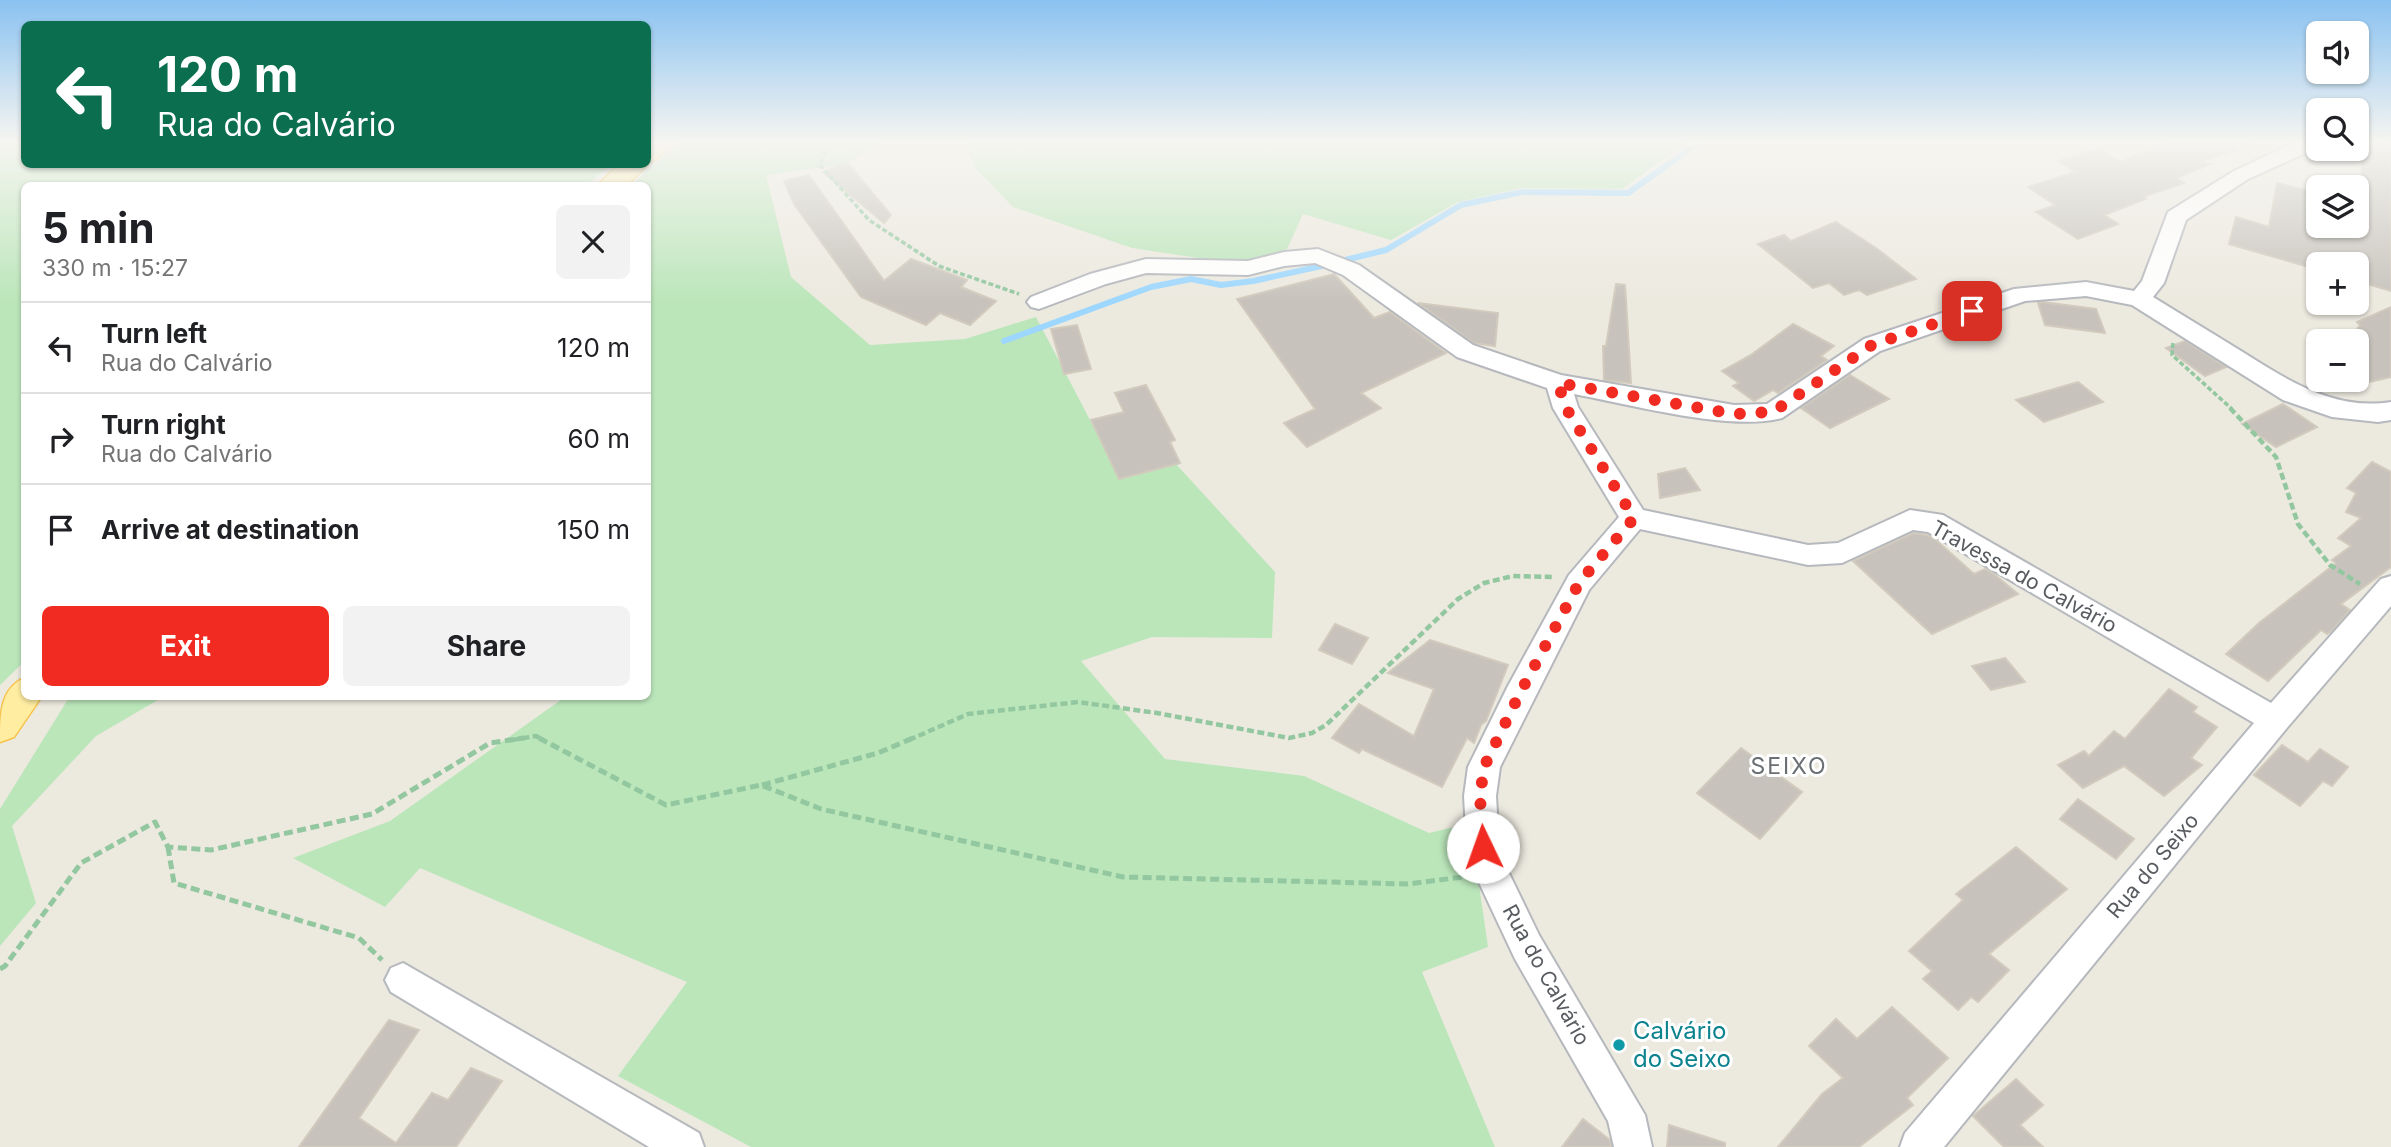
<!DOCTYPE html>
<meta charset="utf-8">
<style>
body{margin:0;font-family:Inter,sans-serif;background:#f2f2f2;color:#202124;height:100vh;display:flex;flex-direction:column;font-size:26px;white-space:nowrap}
*{box-sizing:border-box;margin:0}
p{font-size:23px;color:#757577}
.icon{flex:none;width:38px;height:38px;fill:none;stroke:currentColor;stroke-width:2;stroke-linecap:round;stroke-linejoin:round}
.map{position:relative;flex:1;overflow:hidden}
.sheet{position:absolute;left:21px;top:182px;width:630px;height:518px;display:flex;flex-direction:column;background:#fff;border-radius:10px;box-shadow:0 2px 5px #0004}
.sheet>*{flex:none}
.top-card{position:absolute;left:21px;top:21px;width:630px;height:147px;border-radius:10px;box-shadow:0 2px 5px #0004;background:#0b6e4f;color:#fff;overflow:hidden}
.fabs{position:absolute;left:2306px;top:21px;display:grid;gap:14px}
.fabs a{display:grid;place-items:center;width:63px;height:63px;border-radius:10px;background:#fff;box-shadow:0 2px 5px #0004;font-size:35px}
.pin{position:absolute;display:grid;place-items:center;width:60px;height:60px;color:#fff;margin:-30px;border-radius:14px;box-shadow:0 4px 10px #0006}
.me{position:absolute;width:77px;margin:-38px;rotate:357deg;stroke-linejoin:round;filter:drop-shadow(0 0 5px #0008)}
.turn{display:flex;align-items:center;gap:24px;height:147px;padding:0 21px;font-size:32px}
.turn .icon{width:91px;height:91px;stroke-width:2.5}
.turn b{display:block;font-size:49px;line-height:60px}
.round{display:grid;place-items:center;flex:none;width:74px;height:74px;border-radius:10px;background:#f2f2f2}
.summary{display:flex;align-items:center;justify-content:space-between;height:119px;padding:0 21px}
h1{font-size:42px;font-weight:700;line-height:52px}
.button{display:flex;gap:14px;margin-top:auto;padding:14px 21px}
.button a{flex:1;height:80px;border-radius:10px;background:#f12b21;color:#fff;font-size:28px;font-weight:700;line-height:80px;text-align:center}
.button a+a{background:#f2f2f2;color:#202124}
ul{padding:0;list-style:none}
li{display:flex;align-items:center;gap:21px;height:91px;padding:0 21px;border-top:2px solid #e0e0e0}
li div{flex:1}
li b{display:block;font-size:26px}
li em{font-style:normal}
.map>svg:first-child{display:block}
.green{fill:#bbe6ba}
.lines{fill:none;stroke-linecap:round;stroke-linejoin:round}
.stream{stroke:#9dd7ff;stroke-width:6}
.building{fill:#c7c3bc;stroke:#d1cabd;stroke-width:2}
.minor-casing{stroke:#b5b8bd;stroke-width:4}
.major-casing{stroke:#f8c34d;stroke-width:3}
.path-far2{stroke:#92c7a0;stroke-width:3.5;stroke-dasharray:5 2.5;stroke-linecap:butt}
.path-far1{stroke:#92c7a0;stroke-width:4.5;stroke-dasharray:7 3.5;stroke-linecap:butt}
.path{stroke:#92c7a0;stroke-width:5;stroke-dasharray:9 4.5;stroke-linecap:butt}
.minor{fill:#fff;fill-rule:evenodd}
.major{fill:#ffeda2;fill-rule:evenodd}
.route{stroke:#f12b21;stroke-width:12;stroke-dasharray:0 21.6}
.culture-dot{fill:#0f9aa8;stroke:#fff;stroke-width:2.5}
.labels{text-anchor:middle;stroke-width:6;stroke-linejoin:round;paint-order:stroke}
.street-label{font-size:21px;fill:#585c61;stroke:#fff}
.neighbourhood-label{font-size:23px;letter-spacing:2px;fill:#696f73;stroke:#fff}
.near-culture-label{font-size:24px;fill:#0d838f;stroke:#fff;text-anchor:start}
</style>
<div class="map">
<svg width="2391" height="1147" viewBox="0 0 2391 1147">
<rect width="100%" height="100%" fill="#ece9df"/>
<g class="green">
<path d="M0,141H24V164L611,165L585,186H24V662L0,685Z"/>
<path d="M683,141H883L846,164L766,175L791,277L870,345L965,339L1036,317L1121,479L1175,463L1275,572L1272,638L1152,637L1081,661L1165,759L1304,776L1429,833L1470,823L1488,947L1422,972L1495,1147H751L618,1076L687,982L420,868L385,907L293,858L390,821L565,697L648,696V186L631,185Z"/>
<path d="M965,141H1689L1622,189L1521,188L1458,202L1391,240L1303,214L1287,249L1267,258L1225,262L1132,248L1013,207L975,168Z"/>
<path d="M70,696L163,697L96,736L12,826L36,903L0,946V809Z"/>
</g>
<g class="lines">
<g class="stream">
<path d="M1341,261L1386,250L1461,205L1522,192L1628,193L1701,141"/>
<path d="M1004,341L1151,287L1191,279L1221,285L1253,281L1326,265"/>
</g>
</g>
<g class="building">
<path d="M2170,141H2251V145L2201,162L2210,164L2176,178L2184,183L2142,197L2146,199L2104,215L2118,224L2078,239L2036,212L2055,205L2028,187L2075,172L2059,161L2099,148L2120,162Z"/>
<path d="M2368,141H2391V291L2357,281V264H2319V270L2229,244L2236,217L2269,227L2277,183L2319,194V226H2357L2364,148Z"/>
<path d="M847,162L891,215L884,223L823,172Z"/>
<path d="M809,175L884,281L911,259L967,280L961,287L996,301L970,325L940,313L926,325L861,297L794,204L784,181Z"/>
<path d="M1836,222L1876,248L1916,279L1867,295L1859,290L1844,295L1829,283L1813,288L1758,244L1784,235L1791,241Z"/>
<path d="M1334,274L1374,318L1390,312L1446,353L1361,393L1381,408L1307,447L1284,423L1315,409L1237,299Z"/>
<path d="M1616,284L1625,285L1631,383L1604,380L1603,346H1606Z"/>
<path d="M2042,302L2096,309L2105,333L2045,325L2038,303Z"/>
<path d="M1418,303L1498,313L1495,346L1474,343Z"/>
<path d="M2391,307V377L2357,385V329L2360,325L2357,322Z"/>
<path d="M1793,324L1834,346L1821,356L1827,360L1778,393L1773,390L1754,401L1733,386L1739,383L1722,371L1751,355Z"/>
<path d="M1077,325L1091,369L1064,374L1051,329Z"/>
<path d="M2185,341L2226,367L2205,376L2166,348Z"/>
<path d="M1850,375L1889,399L1830,428L1801,408Z"/>
<path d="M2078,382L2103,402L2044,422L2016,400Z"/>
<path d="M1146,385L1175,440L1170,442L1180,463L1119,479L1091,420L1124,412L1115,393Z"/>
<path d="M2283,404L2317,427L2276,447L2242,424Z"/>
<path d="M2372,462L2391,472V567L2341,604L2350,610L2333,630L2327,634L2321,630L2268,681L2226,654L2259,623L2336,563L2332,560L2351,546L2338,538L2361,518L2346,512L2356,493L2347,488Z"/>
<path d="M1685,468L1700,490L1660,498L1658,474Z"/>
<path d="M1913,533L1927,535L1935,539L1974,574L1985,569L1994,574L2018,594L1932,634L1853,561Z"/>
<path d="M1335,624L1368,638L1352,664L1319,650Z"/>
<path d="M1430,640L1508,665L1486,721L1481,725L1474,743L1467,738L1442,787L1362,749L1359,753L1332,738L1359,704L1414,736L1434,689L1388,673Z"/>
<path d="M2005,658L2025,682L1991,690L1972,666Z"/>
<path d="M2169,689L2197,707L2193,712L2217,727L2191,758L2202,765L2164,796L2124,766L2083,788L2058,765L2084,751L2089,756L2114,731L2125,739Z"/>
<path d="M2282,745L2308,762L2320,749L2348,767L2332,786L2323,781L2300,806L2254,775Z"/>
<path d="M1741,748L1802,792L1760,839L1697,793Z"/>
<path d="M2078,799L2134,839L2116,859L2060,819Z"/>
<path d="M2016,847L2067,889L1989,954L2009,970L1978,1002L1971,997L1958,1010L1923,979L1932,971L1909,951L1963,900L1956,894Z"/>
<path d="M1892,1007L1948,1058L1907,1098L1913,1105L1859,1147H1778L1822,1094L1843,1078L1809,1046L1836,1019L1857,1039Z"/>
<path d="M389,1020L419,1030L359,1118L396,1143L432,1093L448,1100L471,1068L502,1081L456,1147H299Z"/>
<path d="M2016,1079L2043,1105L2020,1125L2043,1147H2004L1973,1116Z"/>
<path d="M1583,1119L1610,1140L1611,1147H1562Z"/>
<path d="M1669,1125L1725,1143V1147H1667Z"/>
</g>
<g class="lines">
<defs>
<g id="minor">
<path d="M2298,141H2319V147L2248,179L2186,220L2164,283L2153,297C2182,315 2212,333 2241,351C2287,380 2334,411 2391,402V420L2378,422L2332,417L2283,400L2132,305L2086,296L2025,301L1880,351L1782,418C1732,432 1628,404 1574,394L1578,407L1643,510L1808,545L1838,543L1910,510L1943,515L2271,703L2381,579L2391,576V606L2286,729L1944,1147H1900L1905,1133L2254,723L1928,532L1913,530L1842,563L1808,565L1640,529L1589,590L1500,767L1496,796L1499,847L1508,871L1539,935L1645,1115L1652,1147H1614L1608,1121L1515,959L1475,874L1467,847L1464,796L1468,767L1508,686L1569,575L1619,517L1553,408L1547,388L1457,357L1343,275L1315,263L1284,266L1248,275L1146,273L1106,284L1039,309L1031,307L1027,302L1031,297L1090,274L1146,259L1248,261L1284,252L1318,249L1359,265L1473,345L1561,375L1734,405L1767,404L1864,339L2014,289L2086,282L2134,291L2142,281L2168,212L2234,171Z"/>
<path d="M403,963L699,1133L704,1147H649L391,992L385,980L391,968Z"/>
</g>
<g id="major">
<path d="M648,141H676L657,159L648,162Z"/>
<path d="M619,164H648L626,186H597Z"/>
<path d="M24,678V696H42L14,737L0,742C0,715 0,689 24,678Z"/>
</g>
</defs>
<use href="#minor" class="minor-casing"/>
<use href="#major" class="major-casing"/>
<g class="path-far2">
<path d="M845,141L826,149L820,165L869,220L939,266L1019,294"/>
<path d="M2173,343L2172,355L2232,409"/>
</g>
<g class="path-far1">
<path d="M2230,408L2276,457L2298,524L2330,565L2360,584"/>
<path d="M512,740L536,736L543,740"/>
<path d="M909,740L968,714L1078,702L1157,713L1289,738L1312,733L1326,725L1458,599L1484,583L1513,576L1553,577"/>
</g>
<g class="path">
<path d="M539,738L666,805L761,785L821,809L1123,877L1408,884L1463,877"/>
<path d="M762,785L878,753L913,738"/>
<path d="M168,847L174,883L359,938L382,960"/>
<path d="M0,969L5,966L81,863L155,822L168,847L211,850L372,814L490,743L524,738"/>
</g>
<use href="#minor" class="minor"/>
<use href="#major" class="major"/>
</g>
<linearGradient id="sky" x2="0" y2="1"><stop stop-color="#8ac2f1"/><stop offset="0.47" stop-color="#f6f5f1"/><stop offset="1" stop-color="#f6f5f1" stop-opacity="0"/></linearGradient>
<rect width="2391" height="302" fill="url(#sky)"/>
<g class="lines">
<path class="route" d="M1483,847L1480,796L1484,767L1519,695L1579,583L1634,518L1566,408L1558,383L1734,414L1773,412L1872,345L1972,311"/>
</g>
<circle class="culture-dot" cx="1619" cy="1045" r="7"/>
<g class="labels">
<g class="street-label">
<text transform="translate(2024 577) rotate(29)" y="7">Travessa do Calvário</text>
<text transform="translate(2153 866) rotate(-50)" y="7">Rua do Seixo</text>
<text transform="translate(1546 975) rotate(61)" y="7">Rua do Calvário</text>
</g>
<g class="neighbourhood-label">
<text x="1789" y="774">SEIXO</text>
</g>
<g class="near-culture-label">
<text x="1633" y="1039">Calvário<tspan x="1633" dy="28">do Seixo</tspan></text>
</g>
</g>
</svg>
<div class="fabs">
<a><svg class="icon" aria-label="sound" viewBox="0 0 24 24"><path d="M4 9h4l5-4v14l-5-4H4zM17 9q2 3 0 6"/></svg></a>
<a><svg class="icon" aria-label="search" viewBox="0 0 24 24"><circle cx="10" cy="10" r="6"/><path d="M15 15l6 6"/></svg></a>
<a><svg class="icon" aria-label="layers" viewBox="0 0 24 24"><path d="M12 4l9 5-9 5-9-5zM3 14l9 5 9-5"/></svg></a>
<a>+</a>
<a>−</a>
</div>
<div class="pin" style="left:1972px;top:311px;background:#d93025"><svg class="icon" aria-label="arrive" viewBox="0 0 24 24"><path d="M6 21V4h12l-3 4 3 4H6"/></svg></div>
<svg class="me" style="left:1483px;top:847px" viewBox="-20 -20 40 40"><circle r="19" fill="#fff"/><path d="M0-13L10 11 0 6-10 11z" fill="#f12b21"/></svg>
<div class="top-card">
<div class="turn"><svg class="icon" aria-label="left" viewBox="0 0 24 24"><path d="M17 20v-9H6M10 6l-5 5 5 5"/></svg><div><b>120 m</b>Rua do Calvário</div></div>
</div>
<section class="sheet">
<div class="summary"><div><h1>5 min</h1><p>330 m · 15:27</p></div><a class="round"><svg class="icon" aria-label="close" viewBox="0 0 24 24"><path d="M6 6l12 12M18 6L6 18"/></svg></a></div>
<ul>
<li><svg class="icon" aria-label="left" viewBox="0 0 24 24"><path d="M17 20v-9H6M10 6l-5 5 5 5"/></svg><div><b>Turn left</b><p>Rua do Calvário</p></div><em>120 m</em></li>
<li><svg class="icon" aria-label="right" viewBox="0 0 24 24"><path d="M7 20v-9h11M14 6l5 5-5 5"/></svg><div><b>Turn right</b><p>Rua do Calvário</p></div><em>60 m</em></li>
<li><svg class="icon" aria-label="arrive" viewBox="0 0 24 24"><path d="M6 21V4h12l-3 4 3 4H6"/></svg><div><b>Arrive at destination</b></div><em>150 m</em></li>
</ul>
<div class="button"><a>Exit</a><a>Share</a></div>
</section>
</div>
